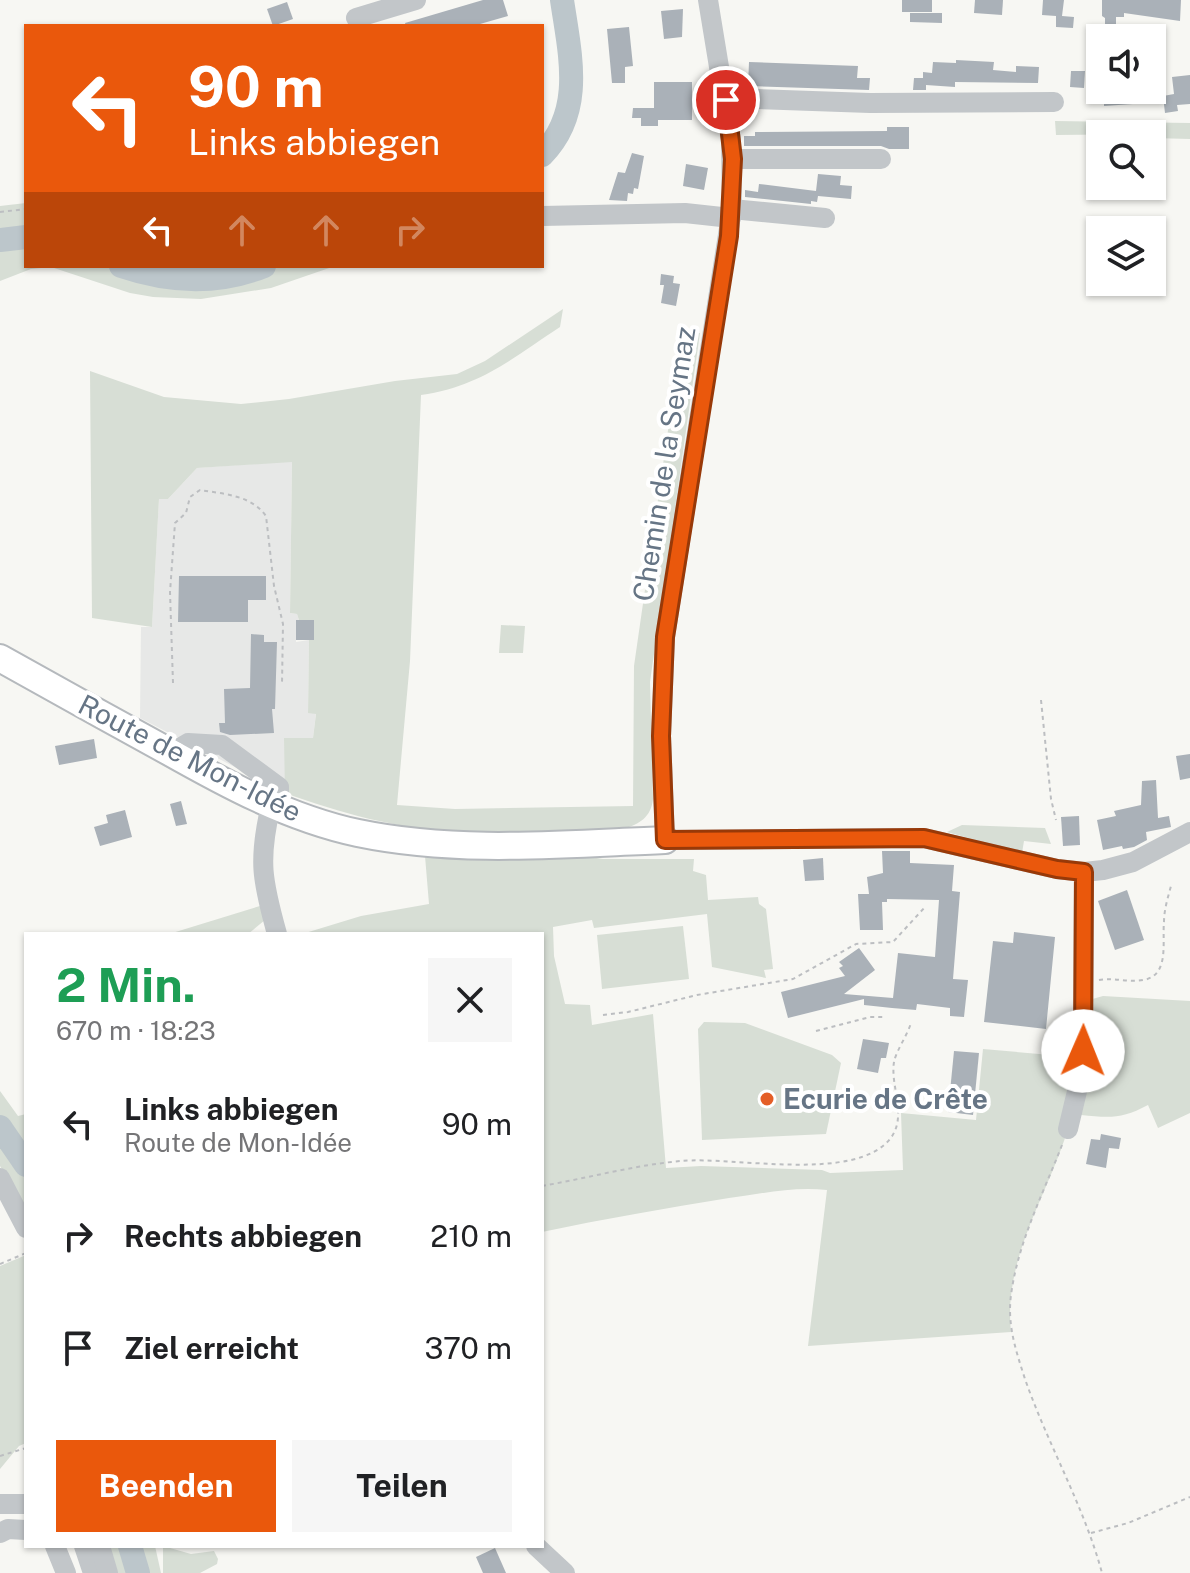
<!DOCTYPE html>
<html lang="de">
<meta charset="utf-8">
<style>
body{margin:0;font-family:"Public Sans",sans-serif;background:#f6f6f6;color:#202124;height:100vh;display:flex;flex-direction:column;font-size:30px;white-space:nowrap}
*{box-sizing:border-box;margin:0}
p{font-size:26px;color:#757577}
.icon{flex:none;width:44px;height:44px;fill:none;stroke:currentColor;stroke-width:2;stroke-linecap:round;stroke-linejoin:round}
.map{position:relative;flex:1;overflow:hidden}
.sheet{position:absolute;left:24px;top:932px;width:520px;height:616px;display:flex;flex-direction:column;background:#fff;border-radius:0px;box-shadow:0 2px 6px #0004}
.sheet>*{flex:none}
.hud{position:absolute;left:24px;top:24px;width:520px;height:244px;border-radius:0px;box-shadow:0 2px 6px #0004;background:#ea580c;color:#fff;overflow:hidden}
.fabs{position:absolute;left:1086px;top:24px;display:grid;gap:16px}
.fabs a{display:grid;place-items:center;width:80px;height:80px;border-radius:0px;background:#fff;box-shadow:0 2px 6px #0004;font-size:40px}
.pin{position:absolute;display:grid;place-items:center;width:68px;height:68px;color:#fff;margin:-34px;border:4px solid #fff;border-radius:50%;box-shadow:0 2px 8px #0007}
.me{position:absolute;width:88px;margin:-44px;rotate:1deg;stroke-linejoin:round;filter:drop-shadow(0 0 6px #0008)}
.turn{display:flex;align-items:center;gap:28px;height:168px;padding:0 32px;font-size:36px}
.turn .icon{width:104px;height:104px;stroke-width:2.5}
.turn b{display:block;font-size:56px;line-height:68px}
.lanes{display:flex;align-items:center;height:76px;padding:0 32px;background:#0003;justify-content:center;gap:40px;direction:ltr}
.lanes .off{opacity:.35}
.round{display:grid;place-items:center;flex:none;width:84px;height:84px;border-radius:0px;background:#f6f6f6}
.head{display:flex;align-items:center;justify-content:space-between;height:136px;padding:0 32px}
h1{font-size:48px;font-weight:700;line-height:60px;color:#1e9e55}
.primary-button{display:flex;gap:16px;margin-top:auto;padding:16px 32px}
.primary-button a{flex:1;height:92px;border-radius:0px;background:#ea580c;color:#fff;font-size:32px;font-weight:700;line-height:92px;text-align:center}
.primary-button a+a{background:#f6f6f6;color:#202124}
ul{padding:0;list-style:none}
li{display:flex;align-items:center;gap:24px;height:112px;padding:0 32px}
li div{flex:1}
li b{display:block;font-size:30px}
li em{font-style:normal}
.map>svg:first-child{display:block}
.built{fill:#e7e8e7}
.green{fill:#d7ded5}
.lines{fill:none;stroke-linecap:round;stroke-linejoin:round}
.river{stroke:#bcc6cb;stroke-width:24}
.building{fill:#aab1b8}
.major-casing{stroke:#b5b9bd;stroke-width:30}
.path{stroke:#bcbec1;stroke-width:2;stroke-dasharray:4 4;stroke-linecap:butt}
.minor{stroke:#c2c6c9;stroke-width:20}
.major{stroke:#fff;stroke-width:26}
.route-casing{stroke:#983908;stroke-width:20}
.route{stroke:#ea580c;stroke-width:14}
.poi-dot{fill:#e45e27;stroke:#fff;stroke-width:3}
.labels{text-anchor:middle;stroke-width:8;stroke-linejoin:round;paint-order:stroke}
.street-label{font-size:28px;fill:#667585;stroke:#fff}
.poi-label{font-size:28px;font-weight:bold;fill:#667585;stroke:#fff;text-anchor:start}
</style>
<div class="map">
<svg width="1190" height="1573" viewBox="0 0 1190 1573">
<rect width="100%" height="100%" fill="#f7f7f3"/>
<path class="built" d="M292,461L290,613L297,614L299,620L296,621V642L309,640L308,713H316L313,738L285,793L140,718L141,627H152L159,498L168,499L197,468Z"/>
<g class="green">
<path d="M1055,121L1190,123V139L1152,138V134L1056,135Z"/>
<path d="M26,203V266H335L271,288L201,299L153,297L130,293L51,267L31,269L0,281V206Z"/>
<path d="M563,309L560,327C511,359 481,386 421,395L410,661L397,805L455,809L633,806L634,666L682,333H700L650,682L653,799C651,817 640,824 623,829C568,830 512,835 458,832C398,829 340,813 285,793L284,738H313L316,714L308,713L309,640L314,639V621L299,620L297,614L290,613L292,462L197,468L168,499H159L152,627L92,618L90,371L164,397L241,404L289,399L395,381L457,374L485,361Z"/>
<path d="M501,625L525,626L523,653H499Z"/>
<path d="M962,825L1045,828L1051,844L1024,841L1022,853L947,832Z"/>
<path d="M577,855L603,859H694L693,871L706,875L708,900L758,897L759,904L766,909L773,969L764,970L766,978L712,967L707,914L594,928L592,920L553,927L554,956L565,1004L590,1005L592,1025L653,1014L666,1168L701,1166L822,1170L830,1173L903,1170L901,1113L976,1120L983,1049L1062,1056L1076,1065C1074,1087 1074,1111 1067,1132C1046,1198 1003,1260 1011,1332L808,1346L827,1190C794,1186 761,1194 729,1198C666,1208 604,1219 542,1232V934H302L361,916L429,904L425,856L480,858Z"/>
<path d="M260,906L265,920L248,934H169Z"/>
<path d="M683,926L689,979L602,989L597,935Z"/>
<path d="M1103,996L1190,1001V1113L1158,1128L1148,1105C1122,1119 1110,1118 1081,1115L1089,1000Z"/>
<path d="M704,1022L745,1023L832,1055L841,1063L826,1134L702,1140L698,1029Z"/>
<path d="M0,1091L18,1116L26,1114V1211L0,1166Z"/>
<path d="M26,1255V1443L19,1446L0,1469V1266Z"/>
<path d="M107,1546H155L161,1573H115Z"/>
<path d="M163,1546L191,1554L214,1551L218,1559L217,1564L200,1573H163Z"/>
</g>
<g class="lines">
<g class="river">
<path d="M542,155C585,111 570,55 562,0"/>
<path d="M0,240L26,237"/>
<path d="M121,266C168,282 217,285 264,266"/>
<path d="M0,1127L26,1165"/>
<path d="M130,1546L138,1573"/>
</g>
</g>
<g class="building">
<path d="M483,0H503L508,16L473,26H406L405,23Z"/>
<rect x="902" y="0" width="30" height="12"/>
<path d="M975,0H1003L1002,15L974,13Z"/>
<path d="M1043,0H1064L1062,16L1074,17L1073,28L1056,27V16L1042,15Z"/>
<path d="M1102,0H1181L1180,21L1124,13V17H1116V29L1105,28V18L1102,16Z"/>
<path d="M287,2L293,19L273,26L267,9Z"/>
<path d="M683,9L682,37L664,39L661,11Z"/>
<path d="M910,13H942V23L910,22Z"/>
<path d="M629,27L633,66L625,67V83H612L607,29Z"/>
<path d="M956,60L994,62L993,70L1016,72V66L1039,67L1038,83L955,82V87L926,85V90H913L914,78H923V72L932,73L933,62L956,63Z"/>
<path d="M749,62L858,66L857,78H870L869,90L748,86Z"/>
<path d="M1071,71H1085L1084,88L1070,87Z"/>
<path d="M1190,75V104L1177,105L1178,111L1165,113L1163,96L1174,94L1172,77Z"/>
<path d="M654,82H692V120H658V126H641V118H632L633,108H654Z"/>
<path d="M1104,90H1147V103L1104,106Z"/>
<path d="M887,127H909V149H889L881,146H744V136H755V132L887,131Z"/>
<path d="M632,153L644,156L638,189L634,188L633,194L628,193L627,201L609,200L618,172L625,173Z"/>
<path d="M686,164L708,168L704,190L683,186Z"/>
<path d="M818,174L841,176L840,185L852,186L851,199L818,196L817,202L811,201V204L745,197V190L758,192L759,184L816,191Z"/>
<path d="M661,274L674,276L673,283L680,284L676,306L661,303L664,285H660Z"/>
<path d="M179,576H266V600H248V622H178Z"/>
<rect x="296" y="620" width="18" height="20"/>
<path d="M251,634L264,635V642H277L275,709H272L274,733L230,735L220,732L219,723H225L224,689L250,688Z"/>
<path d="M94,739L97,758L59,765L55,746Z"/>
<path d="M1190,754V778L1180,780L1176,756Z"/>
<path d="M1156,780L1158,818L1169,816L1171,827L1146,832L1147,840L1134,847L1123,849L1122,846L1103,850L1097,820L1116,816L1114,811L1141,805L1142,781Z"/>
<path d="M181,801L187,824L176,826L170,804Z"/>
<path d="M125,810L132,837L100,846L94,827L108,823L106,815Z"/>
<path d="M1079,816L1080,845L1063,846L1061,817Z"/>
<path d="M882,851H910V863L954,865L952,891L960,892L953,979L968,980L964,1017L950,1016V1008L917,1004L916,1010L892,1008L864,1005V999L788,1018L781,992L845,976L839,968L843,966L839,962L859,948L875,970L844,994L893,998L898,953L935,957L939,900L887,899V902H882L883,930H860L858,894H869L867,877L883,873Z"/>
<path d="M823,858L824,880L805,881L803,860Z"/>
<path d="M1127,890L1144,940L1115,950L1098,901Z"/>
<path d="M1014,932L1055,937L1046,1029L984,1022L993,941L1013,943Z"/>
<path d="M863,1039L889,1043L886,1058H881L878,1073L857,1069Z"/>
<path d="M954,1051L979,1053L973,1115L948,1112Z"/>
<path d="M1101,1134L1121,1138L1119,1149L1109,1148L1106,1168L1086,1164L1091,1139L1100,1140Z"/>
<path d="M495,1548L506,1573H483L476,1557Z"/>
</g>
<g class="lines">
<defs>
<path id="major" d="M0,658C55,689 109,719 164,749C226,784 288,818 358,833C459,854 563,844 665,840"/>
</defs>
<use href="#major" class="major-casing"/>
<g class="path">
<path d="M0,212L26,209"/>
<path d="M173,683L170,592L175,523L186,513L190,497L200,490C224,494 251,495 266,516L274,586L283,624L282,684"/>
<path d="M1041,700L1051,799L1056,820"/>
<path d="M1099,980C1114,977 1128,983 1143,980C1170,976 1162,942 1164,922C1164,910 1168,897 1171,886"/>
<path d="M603,1015L628,1012L697,995L793,979L856,944L893,942L925,907"/>
<path d="M816,1031L870,1017H886"/>
<path d="M1062,1145C1043,1194 1018,1242 1011,1295C1007,1325 1016,1351 1025,1379C1048,1445 1084,1506 1102,1573"/>
<path d="M542,1186C588,1178 635,1165 681,1161C734,1156 854,1183 890,1139C908,1116 890,1087 894,1062C896,1051 907,1036 911,1023"/>
<path d="M0,1264L26,1253"/>
<path d="M0,1456L26,1448"/>
<path d="M1091,1533L1128,1523L1190,1497"/>
</g>
<g class="minor">
<path d="M708,0L731,140L732,209L665,637L661,736L665,840L924,838L1057,869L1084,872L1103,870L1133,862L1190,832"/>
<path d="M356,18L416,0"/>
<path d="M726,98L870,103L1054,102"/>
<path d="M733,159H881"/>
<path d="M732,209L825,218"/>
<path d="M542,216L685,213L731,218"/>
<path d="M171,753L188,743L222,745L279,787V808"/>
<path d="M271,805C258,860 262,880 277,934"/>
<path d="M1068,1129L1079,1083L1083,1051L1084,872"/>
<path d="M0,1178L26,1228"/>
<path d="M0,1504H26"/>
<path d="M0,1533L8,1529L26,1530"/>
<path d="M55,1546L66,1573"/>
<path d="M84,1546L93,1573"/>
<path d="M100,1546L108,1573"/>
<path d="M536,1546L565,1573"/>
</g>
<use href="#major" class="major"/>
</g>
<g class="lines">
<defs>
<path id="route" d="M726,100L733,159L729,236L665,637L661,736L665,840L924,838L1057,869L1084,872L1083,1051"/>
</defs>
<use href="#route" class="route-casing"/>
<use href="#route" class="route"/>
</g>
<circle class="poi-dot" cx="767" cy="1099" r="8"/>
<g class="labels">
<g class="street-label">
<text transform="translate(664 464) rotate(-81)" y="10">Chemin de la Seymaz</text>
<text transform="translate(190 758) rotate(27)" y="10">Route de Mon-Idée</text>
</g>
<g class="poi-label">
<text x="783" y="1109">Ecurie de Crête</text>
</g>
</g>
</svg>
<div class="fabs">
<a><svg class="icon" aria-label="sound" viewBox="0 0 24 24"><path d="M4 9h4l5-4v14l-5-4H4zM17 9q2 3 0 6"/></svg></a>
<a><svg class="icon" aria-label="search" viewBox="0 0 24 24"><circle cx="10" cy="10" r="6"/><path d="M15 15l6 6"/></svg></a>
<a><svg class="icon" aria-label="layers" viewBox="0 0 24 24"><path d="M12 4l9 5-9 5-9-5zM3 14l9 5 9-5"/></svg></a>
</div>
<div class="pin" style="left:726px;top:100px;background:#d93025"><svg class="icon" aria-label="arrive" viewBox="0 0 24 24"><path d="M6 21V4h12l-3 4 3 4H6"/></svg></div>
<svg class="me" style="left:1083px;top:1051px" viewBox="-20 -20 40 40"><circle r="19" fill="#fff"/><path d="M0-13L10 11 0 6-10 11z" fill="#ea580c"/></svg>
<div class="hud">
<div class="turn"><svg class="icon" aria-label="left" viewBox="0 0 24 24"><path d="M17 20v-9H6M10 6l-5 5 5 5"/></svg><div><b>90 m</b>Links abbiegen</div></div>
<div class="lanes"><svg class="icon" aria-label="left" viewBox="0 0 24 24"><path d="M17 20v-9H6M10 6l-5 5 5 5"/></svg><svg class="icon off" aria-label="ahead" viewBox="0 0 24 24"><path d="M12 20V5M6 11l6-6 6 6"/></svg><svg class="icon off" aria-label="ahead" viewBox="0 0 24 24"><path d="M12 20V5M6 11l6-6 6 6"/></svg><svg class="icon off" aria-label="right" viewBox="0 0 24 24"><path d="M7 20v-9h11M14 6l5 5-5 5"/></svg></div>
</div>
<section class="sheet">
<div class="head"><div><h1>2 Min.</h1><p>670 m · 18:23</p></div><a class="round"><svg class="icon" aria-label="close" viewBox="0 0 24 24"><path d="M6 6l12 12M18 6L6 18"/></svg></a></div>
<ul>
<li><svg class="icon" aria-label="left" viewBox="0 0 24 24"><path d="M17 20v-9H6M10 6l-5 5 5 5"/></svg><div><b>Links abbiegen</b><p>Route de Mon-Idée</p></div><em>90 m</em></li>
<li><svg class="icon" aria-label="right" viewBox="0 0 24 24"><path d="M7 20v-9h11M14 6l5 5-5 5"/></svg><div><b>Rechts abbiegen</b></div><em>210 m</em></li>
<li><svg class="icon" aria-label="arrive" viewBox="0 0 24 24"><path d="M6 21V4h12l-3 4 3 4H6"/></svg><div><b>Ziel erreicht</b></div><em>370 m</em></li>
</ul>
<div class="primary-button"><a>Beenden</a><a>Teilen</a></div>
</section>
</div>
